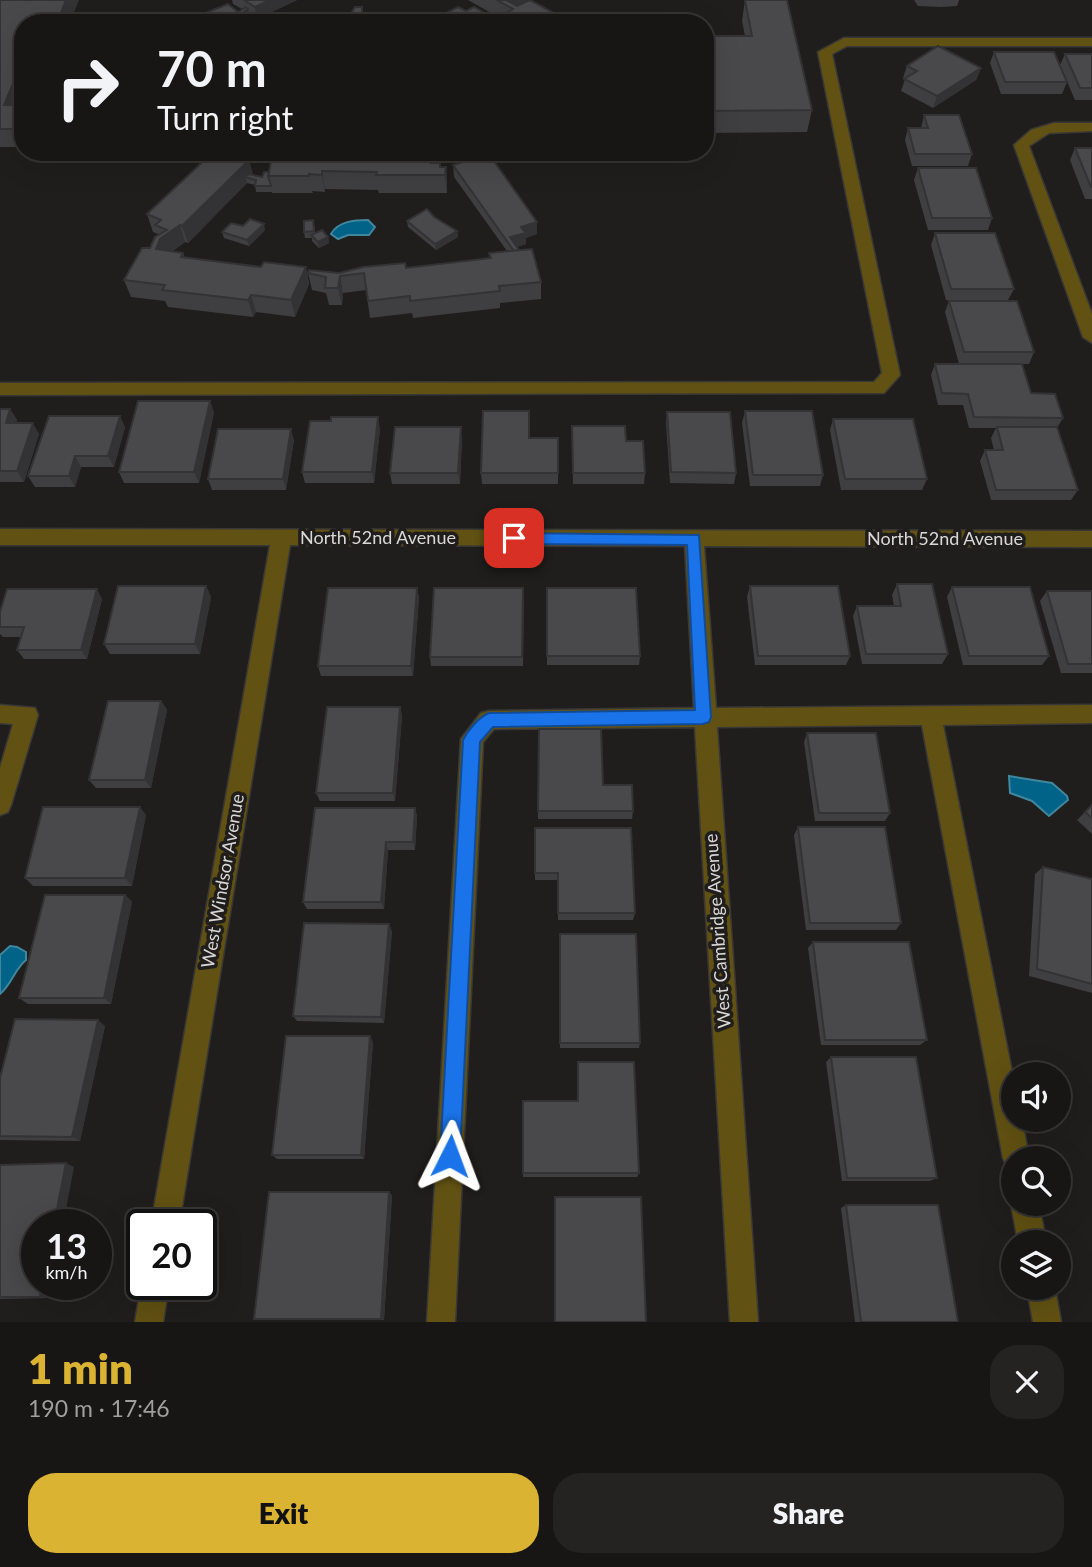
<!DOCTYPE html>
<meta charset="utf-8">
<style>
body{margin:0;font-family:Lato,sans-serif;background:#252322;color:#f1f3f6;height:100vh;display:flex;flex-direction:column;font-size:26px;white-space:nowrap}
*{box-sizing:border-box;margin:0}
p{font-size:23px;color:#9f9fa0}
.icon{flex:none;width:38px;height:38px;fill:none;stroke:currentColor;stroke-width:2;stroke-linecap:round;stroke-linejoin:round}
.map{position:relative;height:1322px;overflow:hidden}
.sheet{display:flex;flex-direction:column;background:#181615;flex:1}
.sheet>*{flex:none}
.guide{position:absolute;left:14px;top:14px;width:700px;height:147px;border-radius:28px;box-shadow:0 7px 28px #0002,0 0 0 2px #363534;background:#181615;color:#f1f3f6;overflow:hidden}
.fabs{position:absolute;left:1001px;top:1062px;display:grid;gap:14px}
.fabs a{display:grid;place-items:center;width:70px;height:70px;border-radius:50%;background:#181615;box-shadow:0 7px 28px #0002,0 0 0 2px #363534;font-size:35px}
.speed{position:absolute;left:21px;top:1209px;display:flex;gap:14px;font-size:35px;font-weight:700;text-align:center}
.speed>*{display:grid;place-content:center;width:91px;height:91px;border-radius:50%;background:#181615;box-shadow:0 7px 28px #0002,0 0 0 2px #363534;line-height:1}
.speed small{font-size:18px;font-weight:400}
.speed .limit{border:4px solid #111;border-radius:10px;background:#fff;color:#111}
.pin{position:absolute;display:grid;place-items:center;width:60px;height:60px;color:#fff;margin:-30px;border-radius:14px;box-shadow:0 4px 10px #0006}
.me{position:absolute;width:77px;margin:-38px;rotate:3deg;stroke-linejoin:round;filter:drop-shadow(0 0 5px #0008)}
.turn{display:flex;align-items:center;gap:24px;height:147px;padding:0 28px;font-size:32px}
.turn .icon{width:91px;height:91px;stroke-width:2.5}
.turn b{display:block;font-size:49px;line-height:60px}
.round{display:grid;place-items:center;flex:none;width:74px;height:74px;border-radius:28px;background:#252322}
.head{display:flex;align-items:center;justify-content:space-between;height:119px;padding:0 28px}
h1{font-size:42px;font-weight:800;line-height:52px;color:#dab333}
.button{display:flex;gap:14px;margin-top:auto;padding:14px 28px}
.button a{flex:1;height:80px;border-radius:28px;background:#dab333;color:#111;font-size:28px;font-weight:800;line-height:80px;text-align:center}
.button a+a{background:#252322;color:#f1f3f6}
.map>svg:first-child{display:block}
.water{fill:#006387;stroke:#41869f;stroke-width:2}
.lines{fill:none;stroke-linecap:round;stroke-linejoin:round}
.minor-casing{stroke:#3a3836;stroke-width:3}
.minor{fill:#615112;fill-rule:evenodd}
.wall{fill:#3f3e40}
.shaded-wall{fill:#333234}
.building{fill:#49484b;stroke:#333234;stroke-width:2}
.route{fill:#1a73e8;stroke:#114b97;stroke-width:2}
.labels{text-anchor:middle;stroke-width:7;stroke-linejoin:round;paint-order:stroke}
.street-label{font-size:18px;fill:#dad8d7;stroke:#201e1c}
</style>
<div class="map">
<svg width="1092" height="1322" viewBox="0 0 1092 1322">
<rect width="100%" height="100%" fill="#201e1c"/>
<g class="water">
<path d="M368,220L375,227L369,235H348L338,239L331,234C338,221 355,220 368,220Z"/>
<path d="M1009,776L1052,783L1067,796L1068,800L1049,816L1032,801L1010,793Z"/>
<path d="M10,946L17,947L26,952V960C14,970 12,984 0,994V955Z"/>
</g>
<g class="lines">
<defs>
<g id="minor">
<path d="M844,38H1092V46H847L832,54L900,375L884,393L0,395V383L874,382L882,373L818,52Z"/>
<path d="M1054,123H1092V131L1049,133L1029,146L1092,314V343L1083,337L1014,145L1031,130Z"/>
<path d="M0,529L1092,531V547L704,546L716,708L1092,705V723L943,725L1013,1077V1120H1022L1029,1158H1013V1170L1007,1167L1003,1158L922,725L717,727L758,1322H730L695,727L494,729L483,742L455,1322H427L461,739L481,713L489,711L694,708L685,546L290,545L179,1225H151L270,545H0Z"/>
<path d="M0,705L35,708L38,715L11,805L8,812L0,815V768L13,724L0,723Z"/>
<path d="M1013,1199V1204H1039L1046,1242H1018L1011,1204Z"/>
<path d="M142,1282V1284H169L163,1322H135Z"/>
<path d="M1027,1288H1055L1061,1322H1033Z"/>
</g>
</defs>
<use href="#minor" class="minor-casing"/>
<use href="#minor" class="minor"/>
</g>
<g class="wall">
<path d="M0,0L23,23L18,105L22,147H0Z"/>
<path d="M232,0H297L257,19L249,14L251,21L253,23H199L198,16L238,12L242,9L233,4Z"/>
<path d="M468,0H530L554,13V23H488L498,17Z"/>
<path d="M745,0L812,110L807,132L705,133V36H745L742,21Z"/>
<path d="M914,0H959L957,6L941,7L918,6Z"/>
<path d="M448,12L483,18L474,23H456L449,18Z"/>
<path d="M994,52L1060,65L1065,54H1092V100H1075L1065,77L1067,82L1062,94H1001L990,63Z"/>
<path d="M907,66L981,68L976,80L933,108L901,91L905,79L903,78Z"/>
<path d="M924,115L972,154L968,166H912L905,140L908,128H921Z"/>
<path d="M1075,148H1092V199H1085L1070,160Z"/>
<path d="M273,152H433L434,163L441,167H446L447,184V193H379L378,190L325,189V192L312,191L313,193H272V192H256L255,185L247,183L188,243L185,242L173,251L183,253L185,258L261,267H306L309,284L295,317L256,312L253,317L168,307L165,301L131,297L124,280L150,248L159,235L158,234L153,232L147,214L249,160L253,175L262,177L269,172Z"/>
<path d="M453,165L537,222V234L526,238V244L517,247L541,282V299L500,303V308L413,318L412,313L370,318L366,290L343,293L342,305H329L326,293L312,290L308,273H339L406,268L490,259L489,253L507,251L454,177Z"/>
<path d="M918,168L992,218L988,230H928L914,180Z"/>
<path d="M434,217L457,231L458,237L436,250L408,227L407,221Z"/>
<path d="M315,226V234L328,237L329,243L319,248L312,241V238H305L304,232Z"/>
<path d="M265,230L249,246L224,238L222,232Z"/>
<path d="M935,233L1014,289L1008,300H946L931,245Z"/>
<path d="M949,301L1034,352L1029,364H974L1031,393L1063,418L1057,428L1078,490L1071,500H991L980,461L985,450H994L991,438L996,428H969L963,405H938L931,375L935,364H959L945,312Z"/>
<path d="M0,409H10L17,420L16,423L39,434L24,482H0Z"/>
<path d="M745,411L823,475L820,486H750L742,423Z"/>
<path d="M214,412L199,483H124L119,472Z"/>
<path d="M667,412L736,473L734,484L670,483L666,423Z"/>
<path d="M833,419L927,479L922,490H841L830,430Z"/>
<path d="M125,427L114,467H81L75,487H35L28,476Z"/>
<path d="M380,429L374,483H305L302,472Z"/>
<path d="M462,438L460,484H392L390,473Z"/>
<path d="M529,438H558V484H482L481,473Z"/>
<path d="M572,438L626,441L645,473L644,484H573Z"/>
<path d="M294,440L286,490H212L208,479Z"/>
<path d="M897,584L948,654L942,664H862L853,616L857,606H894L892,595Z"/>
<path d="M206,586L211,597L200,654H110L104,644Z"/>
<path d="M750,586L850,656L846,665H755L747,597Z"/>
<path d="M952,587L1049,656L1042,665H963L947,597Z"/>
<path d="M417,588L419,598L413,676H321L318,666Z"/>
<path d="M547,588L640,656L639,665H547Z"/>
<path d="M1047,591H1092V673H1061L1040,601Z"/>
<path d="M524,598L523,666H431L430,657Z"/>
<path d="M102,599L87,659H24L17,650L21,637H3L0,634V612Z"/>
<path d="M161,701L167,710L151,788H96L89,780Z"/>
<path d="M400,707L402,716L395,801H320L316,793Z"/>
<path d="M539,729L633,811L632,819H538Z"/>
<path d="M807,733L890,813L885,821H815L804,742Z"/>
<path d="M1092,805V834L1077,820Z"/>
<path d="M415,808L417,816L415,850H388L384,909H307L303,902Z"/>
<path d="M146,815L132,886H33L25,878Z"/>
<path d="M798,827L901,923L896,930H806L794,835Z"/>
<path d="M535,828L635,913L633,920H558V880H535Z"/>
<path d="M1043,867L1092,879V993L1029,976L1035,874Z"/>
<path d="M125,895L132,902L111,1004H28L19,998Z"/>
<path d="M392,931L384,1023L297,1021L293,1016Z"/>
<path d="M560,934L640,1043L639,1048H560Z"/>
<path d="M813,942L927,1040L920,1045H821L808,948Z"/>
<path d="M105,1026L80,1141L0,1140V1078Z"/>
<path d="M373,1042L364,1159H277L272,1155Z"/>
<path d="M831,1057L937,1178L930,1181H842L826,1062Z"/>
<path d="M578,1062L639,1173L637,1177H523V1173L578,1101Z"/>
<path d="M0,1165L74,1167L37,1284H52L49,1298L0,1299Z"/>
<path d="M392,1195L384,1320L254,1319Z"/>
<path d="M846,1205L958,1322H855L841,1208Z"/>
</g>
<g class="shaded-wall">
<path d="M66,0H79L70,23H57Z"/>
<path d="M270,0H297L257,19L255,7Z"/>
<path d="M506,0H530L513,9Z"/>
<path d="M362,7L363,23H353V21Z"/>
<path d="M248,9L251,21L241,14Z"/>
<path d="M483,12V18L474,23H464V21Z"/>
<path d="M554,13V23H537Z"/>
<path d="M23,60V94L11,122L4,105Z"/>
<path d="M981,68L976,80L933,108L937,96Z"/>
<path d="M23,108V144L22,147L14,129Z"/>
<path d="M249,160L253,177H245L247,183L188,243L182,226Z"/>
<path d="M446,167L447,184V193L445,175Z"/>
<path d="M322,171L325,189V192L322,175Z"/>
<path d="M537,222V234L526,238V244L513,248L510,237L521,227Z"/>
<path d="M264,224L265,230L249,246L247,240Z"/>
<path d="M180,225L185,242L166,256L156,249L160,239Z"/>
<path d="M457,231L458,237L436,250L435,244Z"/>
<path d="M328,237L329,243L319,248L318,242Z"/>
<path d="M306,267L309,284L295,317L291,300Z"/>
<path d="M340,276L343,293L342,305L338,288Z"/>
<path d="M251,295L256,312L253,317L248,300Z"/>
<path d="M210,401L214,412L199,483L194,472Z"/>
<path d="M10,409L17,420L12,434L6,423Z"/>
<path d="M120,416L125,427L114,467L108,456Z"/>
<path d="M378,417L380,429L374,483L372,472Z"/>
<path d="M33,423L39,434L24,482L17,471Z"/>
<path d="M461,427L462,438L460,484L458,473Z"/>
<path d="M291,429L294,440L286,490L283,479Z"/>
<path d="M75,456L81,467L75,487L69,476Z"/>
<path d="M206,586L211,597L200,654L195,644Z"/>
<path d="M417,588L419,598L413,676L411,666Z"/>
<path d="M97,589L102,599L87,659L81,650Z"/>
<path d="M161,701L167,710L151,788L145,780Z"/>
<path d="M400,707L402,716L395,801L393,793Z"/>
<path d="M140,807L146,815L132,886L125,878Z"/>
<path d="M415,808L417,816L415,850L413,842Z"/>
<path d="M386,842L388,850L384,909L381,902Z"/>
<path d="M125,895L132,902L111,1004L104,998Z"/>
<path d="M389,924L392,931L384,1023L381,1017Z"/>
<path d="M98,1020L105,1026L80,1141L72,1137Z"/>
<path d="M370,1036L373,1042L364,1159L361,1155Z"/>
<path d="M66,1163L74,1167L63,1225H54Z"/>
<path d="M389,1192L392,1195L384,1320L381,1319Z"/>
<path d="M42,1284H52L49,1298L40,1297Z"/>
</g>
<g class="building">
<path d="M0,0H66L57,23H23V60L4,105H23V108L14,129H0Z"/>
<path d="M244,0H270L255,7Z"/>
<path d="M497,0H506L517,6L530,0L554,13L537,23H488L513,9Z"/>
<path d="M745,0H787L812,110L705,111V36H752Z"/>
<path d="M228,4L238,12L246,7L248,9L241,14L253,23H206L198,16Z"/>
<path d="M355,7H362V19L353,21L350,15Z"/>
<path d="M458,7L466,11L474,7L483,12L464,21L448,12Z"/>
<path d="M938,46L981,68L937,96L904,79L917,71L907,66Z"/>
<path d="M994,52H1054L1067,82H1005Z"/>
<path d="M1065,54H1092V88H1080Z"/>
<path d="M924,115H959L972,154H915L908,128H928Z"/>
<path d="M1075,148H1092V187H1091Z"/>
<path d="M213,152H223L249,160L182,226L180,225L160,239L156,249L183,253L181,257L261,267L264,262L306,267L291,300L251,295L248,300L162,290L165,285L124,280L142,248H150L155,237L167,230L155,225L161,220L147,214Z"/>
<path d="M273,152H432L431,163H440V167H446L445,175H376L377,172L322,171V175L309,174V176H268Z"/>
<path d="M489,154L537,222L521,227L526,233L510,237L519,250L514,251L453,165Z"/>
<path d="M918,168H976L992,218H932Z"/>
<path d="M264,172H269L268,176L271,186H255L256,180L245,177L249,174L262,177Z"/>
<path d="M427,209L434,217L457,231L435,244L407,221Z"/>
<path d="M250,219L264,224L247,240L222,232L231,223L243,226Z"/>
<path d="M313,220L314,231L304,232V221Z"/>
<path d="M322,230L328,237L318,242L311,235Z"/>
<path d="M935,233H995L1014,289H951Z"/>
<path d="M532,249L541,282L499,286L500,291L410,301V296L368,301L364,273L340,276L338,288H325L326,277L308,273L309,270L339,273L363,267L405,263L406,268L491,258L489,253Z"/>
<path d="M949,301H1017L1034,352H964Z"/>
<path d="M935,364H1022L1031,393L1055,394L1063,418L974,417L968,394L942,393Z"/>
<path d="M138,401H210L194,472H119Z"/>
<path d="M0,409H10L6,423H33L17,471H0Z"/>
<path d="M483,411H529V438H558V473H481Z"/>
<path d="M745,411H812L823,475H753Z"/>
<path d="M667,412H730L736,473L671,472Z"/>
<path d="M49,416H120L108,456H75L69,476H28Z"/>
<path d="M331,417H378L372,472H302L310,421H331Z"/>
<path d="M833,419H913L927,479H845Z"/>
<path d="M572,426H625L626,441H643L645,473H573Z"/>
<path d="M395,427H461L458,473H390Z"/>
<path d="M997,427H1057L1078,490H996L985,450H1003Z"/>
<path d="M218,429H291L283,479H208Z"/>
<path d="M897,584H932L948,654H866L857,606H901Z"/>
<path d="M118,586H206L195,644H104Z"/>
<path d="M750,586H838L850,656H758Z"/>
<path d="M952,587H1030L1049,656H969Z"/>
<path d="M328,588H417L411,666H318Z"/>
<path d="M434,588H523L522,657H430Z"/>
<path d="M547,588H636L640,656H547Z"/>
<path d="M7,589H97L81,650H17L24,627H0V612Z"/>
<path d="M1047,591H1092V664H1068Z"/>
<path d="M108,701H161L145,780H89Z"/>
<path d="M327,707H400L393,793H316Z"/>
<path d="M539,729H601L603,785H632L633,811H538Z"/>
<path d="M807,733H876L890,813H819Z"/>
<path d="M1092,805V818L1085,812Z"/>
<path d="M43,807H140L125,878H25Z"/>
<path d="M315,808H415L413,842H386L381,902H303Z"/>
<path d="M798,827H885L901,923H810Z"/>
<path d="M535,828H631L635,913H558V873H535Z"/>
<path d="M1043,867L1092,879V984L1037,969Z"/>
<path d="M45,895H125L104,998H19Z"/>
<path d="M304,923L389,924L381,1017L293,1016Z"/>
<path d="M560,934H636L640,1043H560Z"/>
<path d="M813,942H909L927,1040H825Z"/>
<path d="M15,1019L98,1020L72,1137L0,1136V1078Z"/>
<path d="M286,1036H370L361,1155H272Z"/>
<path d="M831,1057H916L937,1178H847Z"/>
<path d="M578,1062H634L639,1173H523V1101H578Z"/>
<path d="M66,1163L54,1225H37V1284H42L40,1297H0V1165Z"/>
<path d="M269,1192H389L381,1319H254Z"/>
<path d="M555,1197H641L646,1322H555Z"/>
<path d="M846,1205H938L958,1322H861Z"/>
</g>
<path class="route" d="M514,533L699,535L711,717L709,722L703,724L493,727L480,742L460,1156L457,1163L450,1166L443,1163L440,1156L463,740C468,730 479,717 489,713L695,710L687,545L514,544L506,538Z"/>
<g class="labels">
<g class="street-label">
<text x="378" y="544">North 52nd Avenue</text>
<text x="945" y="545">North 52nd Avenue</text>
<text transform="translate(223 881) rotate(-80)" y="6">West Windsor Avenue</text>
<text transform="translate(718 931) rotate(-94)" y="6">West Cambridge Avenue</text>
</g>
</g>
</svg>
<div class="fabs">
<a><svg class="icon" aria-label="sound" viewBox="0 0 24 24"><path d="M4 9h4l5-4v14l-5-4H4zM17 9q2 3 0 6"/></svg></a>
<a><svg class="icon" aria-label="search" viewBox="0 0 24 24"><circle cx="10" cy="10" r="6"/><path d="M15 15l6 6"/></svg></a>
<a><svg class="icon" aria-label="layers" viewBox="0 0 24 24"><path d="M12 4l9 5-9 5-9-5zM3 14l9 5 9-5"/></svg></a>
</div>
<div class="speed"><div>13<small>km/h</small></div><div class="limit">20</div></div>
<div class="pin" style="left:514px;top:538px;background:#d93025"><svg class="icon" aria-label="arrive" viewBox="0 0 24 24"><path d="M6 21V4h12l-3 4 3 4H6"/></svg></div>
<svg class="me" style="left:450px;top:1156px" viewBox="-20 -20 40 40"><path d="M0-17L14 15 0 8-14 15z" fill="#1a73e8" stroke="#fff" stroke-width="4"/></svg>
<div class="guide">
<div class="turn"><svg class="icon" aria-label="right" viewBox="0 0 24 24"><path d="M7 20v-9h11M14 6l5 5-5 5"/></svg><div><b>70 m</b>Turn right</div></div>
</div>
</div>
<section class="sheet">
<div class="head"><div><h1>1 min</h1><p>190 m · 17:46</p></div><a class="round"><svg class="icon" aria-label="close" viewBox="0 0 24 24"><path d="M6 6l12 12M18 6L6 18"/></svg></a></div>
<div class="button"><a>Exit</a><a>Share</a></div>
</section>
